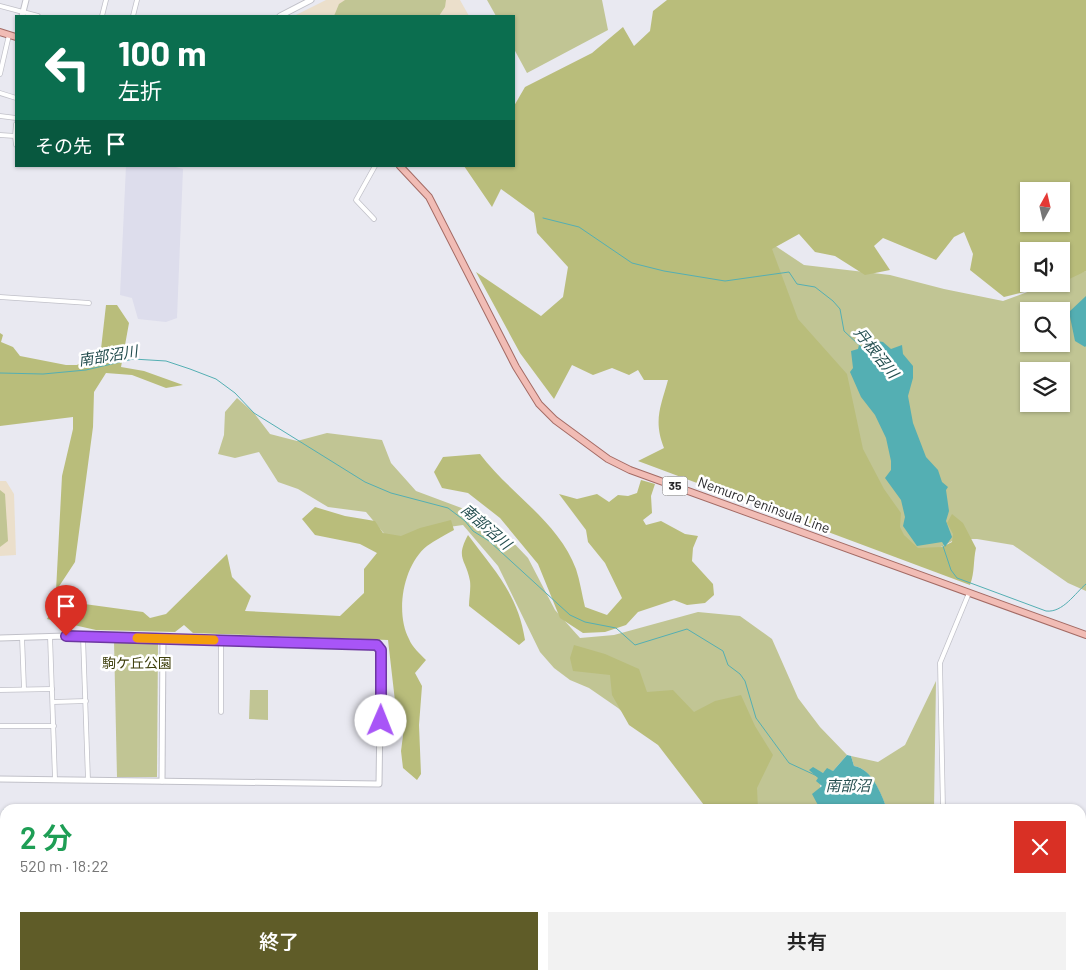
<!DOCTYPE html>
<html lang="ja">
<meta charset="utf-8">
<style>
body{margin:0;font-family:Barlow,"Noto Sans JP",sans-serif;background:#f2f2f2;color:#222;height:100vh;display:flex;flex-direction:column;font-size:19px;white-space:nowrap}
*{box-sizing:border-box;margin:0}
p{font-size:16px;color:#767676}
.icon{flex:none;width:28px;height:28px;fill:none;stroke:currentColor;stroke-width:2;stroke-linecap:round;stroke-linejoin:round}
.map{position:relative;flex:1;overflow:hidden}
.panel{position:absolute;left:0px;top:804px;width:1086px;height:176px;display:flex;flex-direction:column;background:#fff;border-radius:15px 15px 0 0;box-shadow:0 1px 4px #0004}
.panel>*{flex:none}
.hud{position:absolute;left:15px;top:15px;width:500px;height:152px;border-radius:0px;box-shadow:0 1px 4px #0004;background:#0b6e4f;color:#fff;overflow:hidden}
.needle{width:32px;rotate:8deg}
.tools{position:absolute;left:1020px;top:182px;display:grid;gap:10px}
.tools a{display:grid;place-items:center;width:50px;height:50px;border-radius:0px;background:#fff;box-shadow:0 1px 4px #0004;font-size:25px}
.pin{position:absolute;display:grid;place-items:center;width:42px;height:42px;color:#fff;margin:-51px -21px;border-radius:50% 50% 50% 0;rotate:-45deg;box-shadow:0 0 5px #0007}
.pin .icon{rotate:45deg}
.me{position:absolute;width:55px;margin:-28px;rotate:1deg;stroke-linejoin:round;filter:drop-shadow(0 0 4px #0008)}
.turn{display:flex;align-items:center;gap:18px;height:105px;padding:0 20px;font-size:22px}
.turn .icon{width:65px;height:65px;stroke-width:2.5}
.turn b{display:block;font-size:35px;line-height:42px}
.then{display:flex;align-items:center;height:48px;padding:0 20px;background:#0003;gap:10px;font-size:19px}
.round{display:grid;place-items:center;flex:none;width:52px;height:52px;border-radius:0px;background:#f2f2f2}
.summary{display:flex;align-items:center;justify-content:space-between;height:85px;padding:0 20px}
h1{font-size:30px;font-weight:600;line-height:38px;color:#1e9e55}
.primary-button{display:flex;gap:10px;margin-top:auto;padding:10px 20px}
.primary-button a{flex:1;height:58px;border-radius:0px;background:#5f5c28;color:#fff;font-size:20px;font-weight:600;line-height:58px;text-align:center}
.primary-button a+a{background:#f2f2f2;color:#222}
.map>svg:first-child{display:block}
.built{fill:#ddddec}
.education{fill:#ebdfcb}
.green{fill:#c1c594;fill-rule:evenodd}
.forest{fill:#b9bd7b;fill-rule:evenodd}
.water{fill:#54afb3}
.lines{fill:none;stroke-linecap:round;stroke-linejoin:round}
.stream{stroke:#54afb3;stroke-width:1}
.minor-casing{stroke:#c1c1c9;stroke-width:5.5}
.tertiary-casing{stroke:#c1c1c9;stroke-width:7}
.primary-casing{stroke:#a46b65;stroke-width:8}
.minor{stroke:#fff;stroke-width:4}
.tertiary{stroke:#fff;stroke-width:5}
.primary{stroke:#f1bcb5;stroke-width:6}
.route-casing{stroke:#6d37a1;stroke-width:12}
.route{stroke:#a855f7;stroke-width:9}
.slow{stroke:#f59e0b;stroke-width:9}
.labels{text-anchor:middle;stroke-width:5;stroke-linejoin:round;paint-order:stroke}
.shield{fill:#fff;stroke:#69696b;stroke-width:1}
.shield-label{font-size:12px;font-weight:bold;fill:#29292c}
.street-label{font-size:14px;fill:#29292c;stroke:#fff}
.park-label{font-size:14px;fill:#40410e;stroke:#fff}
.water-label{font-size:15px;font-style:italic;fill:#244e4f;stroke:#fff}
</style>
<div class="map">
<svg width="1086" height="979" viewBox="0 0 1086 979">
<rect width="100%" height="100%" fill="#e9e9f1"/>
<path class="built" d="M126,166H172L183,169L177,318L166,322L138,319L132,298L120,295Z"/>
<g class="education">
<path d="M326,0H460L469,16H294Z"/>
<path d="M0,481H6L14,494L16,555L0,556Z"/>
</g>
<g class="green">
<path d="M345,0H446L445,7L439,16H334L339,4Z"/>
<path d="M487,0H602L608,30L527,73L514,49V16H496Z"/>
<path d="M741,236L774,245L804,265L890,275L944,289L1003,301L1049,284H1061V279L1086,271V591L1068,583L1013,545L977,539H956L926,555L899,547ZM1029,311H1061V344H1029ZM1029,371H1061V404H1029Z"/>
<path d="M237,398L254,413L270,434L297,441L327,433L382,440L391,463L416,491L491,519L528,558L555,610L580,638L614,635L698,612L740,616L772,639L798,698L820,727L847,755L833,771L829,770L823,773L810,770C825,778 820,790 817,803L820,809H747L687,750L627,716L618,708L589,688L570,680L554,668L540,652L498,566L463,525L434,529L413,546L387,537L366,512L328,507L298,489L278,482L259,452L235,458L218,454L224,435L225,412Z"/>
<path d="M0,490L5,494L8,541L0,547Z"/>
<path d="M114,641L158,642L157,777H117Z"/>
<path d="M936,681L934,809H887C881,794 872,769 854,766L851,756L878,762L905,745Z"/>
<path d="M250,690H268V720L249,719Z"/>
</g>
<g class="forest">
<path d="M667,0H1086V271L1061,283V251H1029V284H1057L1004,297L970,270L973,254L964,232L954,237L936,260L883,238L874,246L890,270L865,275L835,256L815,252L799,234L772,249L798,319L847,374L863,449L884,489L901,513L900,527L904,535L918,548L942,547L952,542L953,534L947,523L952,514L963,523L976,548C973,561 975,572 970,585L638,461L664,448C653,420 661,406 668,380H644L638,370L629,375L612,368L593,375L572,365L554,399L520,353L476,272L541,316L563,297L568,267L537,233L534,213L501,189L492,207L464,166H514V106L525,87L592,53L623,27L634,46L650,31L653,11ZM1029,191H1061V224H1029Z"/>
<path d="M106,305H117L129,323L121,367L144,371L183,385L166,388L132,375L106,373L94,392L93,427L75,562L56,591L62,476L73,429V417L0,426V333L3,335L1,342L13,347L20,356L66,365H77L101,349Z"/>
<path d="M480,454C509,493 558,521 576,569C580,581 582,595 585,607L607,615L622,598L605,563L588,542L586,530L559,494L577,499L597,494L609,502L618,495L628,496L637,493L641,480L655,484L651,496L652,513L643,520L646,525L661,521L685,534L698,536L693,548L692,561L713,584L714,595L705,603L687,605L674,600L638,612L626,625L605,632L583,633L560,618L538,564L500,518L468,493L442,488L434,472L443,457Z"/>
<path d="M315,507L345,516L375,521L383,533L401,536L420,528L451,520L454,530C445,535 435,540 427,546C403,565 395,613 409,639C412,647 420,654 426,660L415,673L422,686L419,725L421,774L417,780L403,768L401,751L404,728L395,701L388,640L193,633L184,625L175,632L96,630L47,619L53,609L77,603L143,612L150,618L166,614L227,554L232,577L251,596L245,611L340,616L364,593V569L377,553L360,544L315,535L302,519Z"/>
<path d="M468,535C494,570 518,594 525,640L519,645L469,606C469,598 471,589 470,581C466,559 455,559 468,535Z"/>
<path d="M574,645L605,654L639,669L647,692L673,690L694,712L715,701L741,695L755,726L773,755L757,788L758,809H707L658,745L629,725L612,695L610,675L573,671L570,658Z"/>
</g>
<g class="water">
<path d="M1086,296V346L1085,347L1075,341L1069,312Z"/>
<path d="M877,341L883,342L891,349L902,345L903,354L913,366V378L908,396L913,423L926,457L938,470L942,482L948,487L946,490L949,511L946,521L952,537L945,547L942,542L917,546L903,526L905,517L901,500L885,478L891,470V461L886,438L875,415L861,397L850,372L853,368L851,351L858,349L859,345L868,351L873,349V345Z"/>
<path d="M847,755L851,756L854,766C872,769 881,793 887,809H820L812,794L822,786L816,781L818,778L809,770L813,767L823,773L827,768L833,771Z"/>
<path d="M833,975H928L929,979H832Z"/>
</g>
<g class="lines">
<g class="stream">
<path d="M543,218L579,227L632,263L664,271L725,281L789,272L797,284L815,287L833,301L840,309L844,331L859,345"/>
<path d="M0,373L43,374L86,370L133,359L166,361L190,369L216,379L235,393L254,413L365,482L391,493L448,508L465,521L473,531L489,541L570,615L585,622L616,628L635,645L687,629L723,651L728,665L740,674L745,681L756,718L789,763L817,776"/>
<path d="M943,546L951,570L957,578L1046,611C1063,613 1075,593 1086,584"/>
<path d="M4,810L5,811"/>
<path d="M180,975L183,979"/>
</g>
<defs>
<g id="minor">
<path d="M0,6L38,16"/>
<path d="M102,16L106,0"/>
<path d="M133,16L137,0"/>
<path d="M0,74L9,35"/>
<path d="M0,93L16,98"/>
<path d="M0,116L16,118"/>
<path d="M0,135L15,136L16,145"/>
<path d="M15,136L16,124"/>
<path d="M374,219L356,200L375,166"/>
<path d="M0,297L89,303"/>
<path d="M50,636L55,779"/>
<path d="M22,637L24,689"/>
<path d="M83,637L88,780"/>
<path d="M0,690L52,689"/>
<path d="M53,702L86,701"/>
<path d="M221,712V640"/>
<path d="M0,726H54"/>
<path d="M943,809L940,663L969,593"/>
<path d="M961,975L962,979"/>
</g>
<g id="tertiary">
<path d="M22,16L26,0"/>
<path d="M280,16L311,0"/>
<path d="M0,638L66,636L377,645L381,650L379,784L0,779"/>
<path d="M162,781L163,638"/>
</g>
<g id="primary">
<path d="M0,32L16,37"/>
<path d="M400,166L429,197L516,367L539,404L555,420L608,459L630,470L1086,635"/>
</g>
</defs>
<use href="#minor" class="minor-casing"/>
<use href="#tertiary" class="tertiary-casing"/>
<use href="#primary" class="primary-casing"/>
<use href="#minor" class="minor"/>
<use href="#tertiary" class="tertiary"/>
<use href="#primary" class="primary"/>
</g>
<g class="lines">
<defs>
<path id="route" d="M66,636L377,645L381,650V721"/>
</defs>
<use href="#route" class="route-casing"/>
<use href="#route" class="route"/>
<path class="slow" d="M137,638L214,640"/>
</g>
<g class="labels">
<rect class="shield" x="662.5" y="476.5" width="25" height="19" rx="4"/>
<g class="shield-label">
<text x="675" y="490">35</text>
</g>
<g class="street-label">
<text transform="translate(764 505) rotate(20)" y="5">Nemuro Peninsula Line</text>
</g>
<g class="park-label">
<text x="137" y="668">駒ケ丘公園</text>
</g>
<g class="water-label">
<text transform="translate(876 353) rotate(51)" y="5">丹根沼川</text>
<text transform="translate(108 356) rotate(-9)" y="5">南部沼川</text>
<text transform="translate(486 527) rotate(41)" y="5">南部沼川</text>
<text x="848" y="791">南部沼</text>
</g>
</g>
</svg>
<div class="tools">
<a><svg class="needle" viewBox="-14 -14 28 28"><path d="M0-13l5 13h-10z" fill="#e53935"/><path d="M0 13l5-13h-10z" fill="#767676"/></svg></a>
<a><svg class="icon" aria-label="sound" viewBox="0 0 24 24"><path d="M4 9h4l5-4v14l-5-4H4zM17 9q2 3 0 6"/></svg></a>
<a><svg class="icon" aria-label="search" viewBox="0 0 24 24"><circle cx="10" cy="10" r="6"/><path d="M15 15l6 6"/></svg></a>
<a><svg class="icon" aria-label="layers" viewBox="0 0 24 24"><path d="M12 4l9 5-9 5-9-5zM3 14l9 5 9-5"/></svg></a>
</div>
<div class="pin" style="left:66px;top:636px;background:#d93025"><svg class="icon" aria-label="arrive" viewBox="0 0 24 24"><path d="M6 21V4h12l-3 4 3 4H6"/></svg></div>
<svg class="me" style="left:381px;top:721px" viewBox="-20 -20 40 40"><circle r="19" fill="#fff"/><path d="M0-13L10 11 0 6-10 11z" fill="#a855f7"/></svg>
<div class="hud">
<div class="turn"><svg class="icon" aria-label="left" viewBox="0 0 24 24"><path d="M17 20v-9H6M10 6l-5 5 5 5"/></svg><div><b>100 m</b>左折</div></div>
<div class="then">その先<svg class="icon" aria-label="arrive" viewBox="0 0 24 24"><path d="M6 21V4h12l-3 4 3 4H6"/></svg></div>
</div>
<section class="panel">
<div class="summary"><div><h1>2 分</h1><p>520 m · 18:22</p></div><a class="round" style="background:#d93025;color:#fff"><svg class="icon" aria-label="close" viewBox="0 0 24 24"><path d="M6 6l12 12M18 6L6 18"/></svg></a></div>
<div class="primary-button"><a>終了</a><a>共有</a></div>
</section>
</div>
